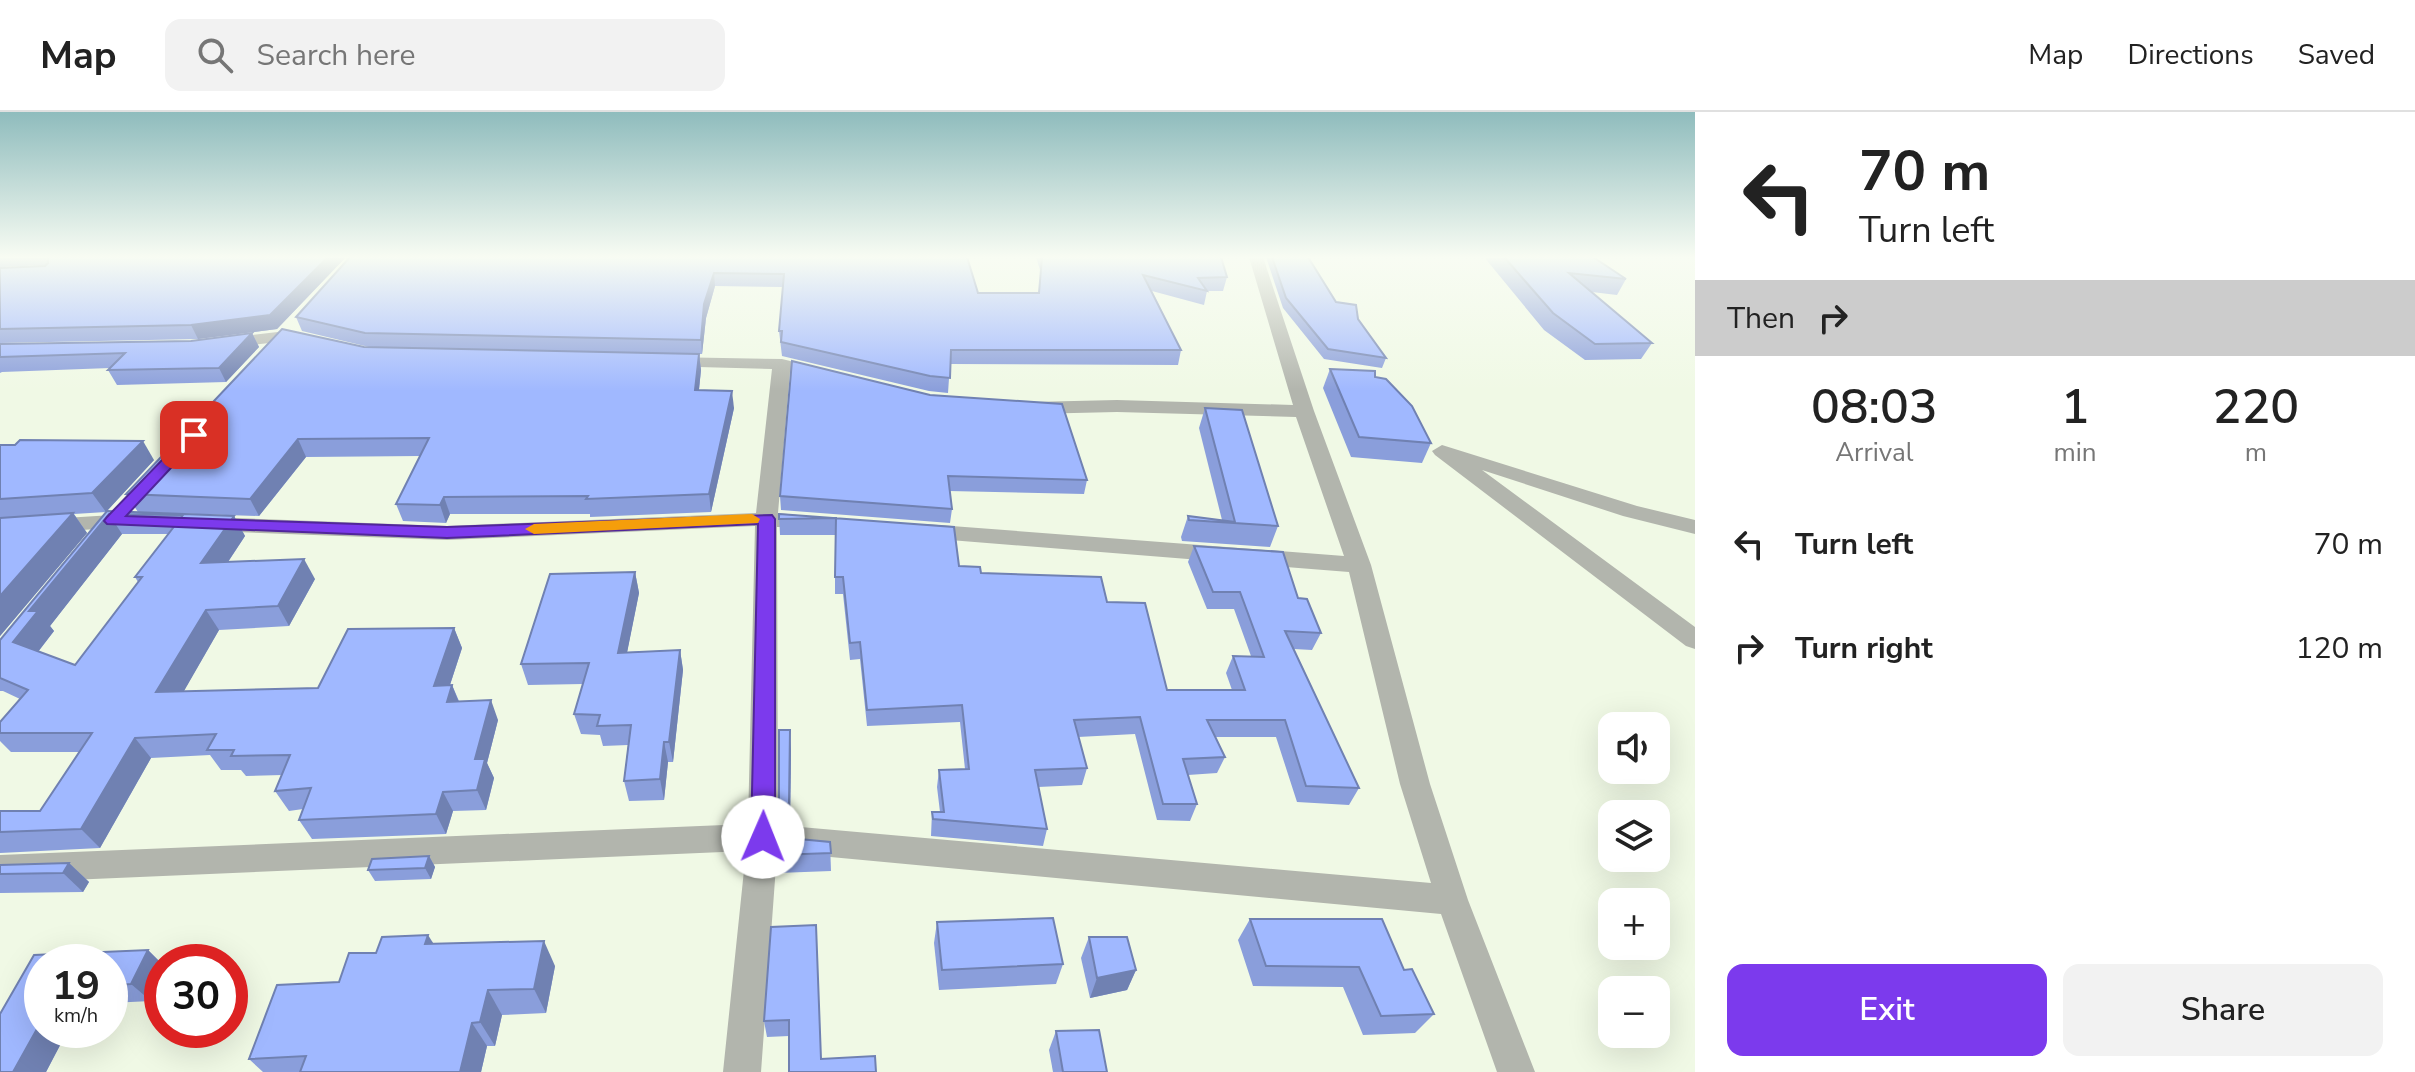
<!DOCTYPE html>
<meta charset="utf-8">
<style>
body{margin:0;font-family:"Nunito Sans",sans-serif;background:#f2f2f2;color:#222;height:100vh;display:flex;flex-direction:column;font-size:30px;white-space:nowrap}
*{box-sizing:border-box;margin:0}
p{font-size:26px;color:#767676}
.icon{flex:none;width:44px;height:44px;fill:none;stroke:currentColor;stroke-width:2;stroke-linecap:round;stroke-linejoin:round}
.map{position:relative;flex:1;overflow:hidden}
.side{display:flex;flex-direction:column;background:#fff;width:720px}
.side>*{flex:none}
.hud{background:#fff;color:#222;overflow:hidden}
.fabs{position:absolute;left:1598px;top:600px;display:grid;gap:16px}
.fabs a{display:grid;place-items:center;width:72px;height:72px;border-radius:16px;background:#fff;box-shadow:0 8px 32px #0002;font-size:40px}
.speed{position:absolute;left:24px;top:832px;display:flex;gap:16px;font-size:40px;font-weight:700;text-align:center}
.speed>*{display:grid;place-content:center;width:104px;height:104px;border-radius:50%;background:#fff;box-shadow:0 8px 32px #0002;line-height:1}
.speed small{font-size:20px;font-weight:400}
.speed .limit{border:12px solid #d22;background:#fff;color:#111}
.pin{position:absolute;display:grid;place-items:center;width:68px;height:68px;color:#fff;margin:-34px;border-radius:16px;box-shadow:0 4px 12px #0006}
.me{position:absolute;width:88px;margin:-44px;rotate:1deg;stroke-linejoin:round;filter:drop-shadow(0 0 6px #0008)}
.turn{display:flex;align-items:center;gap:28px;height:168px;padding:0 32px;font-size:36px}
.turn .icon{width:104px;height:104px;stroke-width:2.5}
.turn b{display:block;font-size:56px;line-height:68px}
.then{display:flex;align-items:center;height:76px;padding:0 32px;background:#0003;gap:16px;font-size:30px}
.eta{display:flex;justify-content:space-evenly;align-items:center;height:136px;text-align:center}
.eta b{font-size:48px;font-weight:600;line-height:56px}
.primary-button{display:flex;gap:16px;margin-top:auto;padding:16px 32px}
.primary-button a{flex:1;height:92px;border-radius:16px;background:#7c3aed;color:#fff;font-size:32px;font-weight:600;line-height:92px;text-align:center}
.primary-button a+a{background:#f2f2f2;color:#222}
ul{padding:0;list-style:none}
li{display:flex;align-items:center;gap:24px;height:104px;padding:0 32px}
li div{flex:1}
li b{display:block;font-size:30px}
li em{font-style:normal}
header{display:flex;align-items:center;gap:48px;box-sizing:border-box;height:112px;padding:0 40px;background:#fff;border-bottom:2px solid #e0e0e0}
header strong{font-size:38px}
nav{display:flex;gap:44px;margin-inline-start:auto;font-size:28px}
.search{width:560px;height:72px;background:#f2f2f2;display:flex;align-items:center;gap:20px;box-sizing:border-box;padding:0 28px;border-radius:16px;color:#767676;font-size:30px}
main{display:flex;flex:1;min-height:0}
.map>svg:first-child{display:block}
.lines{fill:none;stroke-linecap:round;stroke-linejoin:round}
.minor{fill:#b2b5ad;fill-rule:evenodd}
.wall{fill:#8a9edb;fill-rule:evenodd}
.shaded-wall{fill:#7081b2}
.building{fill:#a0b8ff;stroke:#7081b2;stroke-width:2;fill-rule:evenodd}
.route{fill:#7c3aed;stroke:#51269a;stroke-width:2}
.slow{fill:#f59e0b}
</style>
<header>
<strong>Map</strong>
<div class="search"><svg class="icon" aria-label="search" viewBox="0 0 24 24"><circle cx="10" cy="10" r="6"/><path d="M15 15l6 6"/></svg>Search here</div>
<nav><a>Map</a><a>Directions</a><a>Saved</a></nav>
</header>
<main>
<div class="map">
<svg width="1695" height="960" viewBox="0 0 1695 960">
<rect width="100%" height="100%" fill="#f0f9e5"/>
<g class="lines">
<g class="minor">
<path d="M1249,145H1263L1314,299L1371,453L1430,672L1468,788L1535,960H1497L1441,802L777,740L761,960H723L746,739L0,771V743L748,712L755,414L447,428L210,419L202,417L199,412L202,407L210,405L447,414L756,401L772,257L661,254L658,250L667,245L782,247L827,258L830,262L821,267L790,260L778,401L817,405L820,410L817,415H777L778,713L1431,771L1400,672L1349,460L925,426L917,424L914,419L917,414L925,412L1344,444L1296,305L1117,300L1031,302L1021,296L1031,290L1117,288L1293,293Z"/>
<path d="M286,219L310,224L313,228L304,233L286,229L226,236L217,231L226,226Z"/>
<path d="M1442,333L1637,394L1695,408V422L1623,404L1482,358L1695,515V537L1686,534L1435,343L1432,339Z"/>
<path d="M129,402L137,404L140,409L137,414L0,424V410Z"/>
</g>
</g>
<g class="wall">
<path d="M0,145H346L277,217L198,227L0,231V156L46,153L0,155Z"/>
<path d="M350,145H967L978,181H1039L1041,161L1036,145H1221L1227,165L1223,179H1207L1204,193L1152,179L1181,238L1178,253L950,252L948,281L929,279L782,244L779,219L783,175L715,174L706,206L702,242H699L701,258L699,278L734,296L711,400L590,405V402H450L446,411L403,409L396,392L420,344L306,345L259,404L138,400L126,382L364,235H369L302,219L296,205Z"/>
<path d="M1266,145H1308L1336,190L1358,207L1386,246L1382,256L1324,247L1283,196Z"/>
<path d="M1484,145H1593L1626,167L1617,183L1592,180L1652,231L1641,247L1585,248L1544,218Z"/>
<path d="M252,221L259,235L226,270L117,273L108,258L110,256L2,260L0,261V232L191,229Z"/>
<path d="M792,249L1087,368L1084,382L949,379L952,397L950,411L781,398L780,384Z"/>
<path d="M1330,257L1375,265L1431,331L1422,351L1351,345L1323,276Z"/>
<path d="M1205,296L1278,414L1270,435L1182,429L1181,425L1188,404L1222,408L1199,316Z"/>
<path d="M0,333L154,348L106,400L74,402L87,421L0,524Z"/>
<path d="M107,399L234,404L245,424L228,450L315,467L289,514L219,518L183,580L318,576L454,516L462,536L450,573H452L459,589L498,608L487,651L494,666L486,698L453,699L446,722L312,727L299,708L303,697L289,699L275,679L282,663L246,664L241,658H221L210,643L151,646L100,736L0,741V699H40L79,640H11L0,629V610L20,587L3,579H0V528ZM122,422H169L135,465L138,470L75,553L38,540L54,519L50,514Z"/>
<path d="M779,402L954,415L959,454L981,461L1107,490L1167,578H1232L1226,561L1233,544H1251L1234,497H1207L1188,450L1194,434L1298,486L1321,521L1312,538L1294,537L1359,676L1349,693L1297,690L1276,625H1216L1225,645L1217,661L1188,663L1197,692L1190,709L1157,708L1135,622L1078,625L1087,656L1082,673L1038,675L1047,717L1043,734L931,724L932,700H940L937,675L939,658L965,657L960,610L867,614L860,547L850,548L843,482H835V423H780Z"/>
<path d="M635,460L639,481L627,540L680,538L683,558L673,650H668L664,688L629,689L624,669L628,633L603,634L600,623L581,622L574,602L583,572L528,573L521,552Z"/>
<path d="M791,637L790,711L781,710L779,691Z"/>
<path d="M830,730L831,759L778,761L777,743Z"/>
<path d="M429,744L435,755L431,767L375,769L368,758Z"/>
<path d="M69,751L89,770L83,780L0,781V753Z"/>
<path d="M1250,807L1404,858L1434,902L1415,921L1363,923L1343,875L1253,874L1238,828Z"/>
<path d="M937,810L1063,852L1056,872L939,878L934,831Z"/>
<path d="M771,815L821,947L789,960V924L767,925L764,909Z"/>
<path d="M1089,825L1136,858L1127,878L1090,886L1081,846Z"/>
<path d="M434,832L555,854L546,901L502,903L495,934H487L481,960H263L249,947L339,870Z"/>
<path d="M148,838L162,852V865L151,889L110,891V850H42V918H68L46,960H0V902L34,843Z"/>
<path d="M1056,919L1107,960H1053L1049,938Z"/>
</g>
<g class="shaded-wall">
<path d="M328,145H346L277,217L198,227L191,213Z"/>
<path d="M714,161L715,174L706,206L702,242L701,228L704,192Z"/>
<path d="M252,221L259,235L226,270L219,256Z"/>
<path d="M699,242L701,258L697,295L695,278Z"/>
<path d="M732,279L734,296L711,400L709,382Z"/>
<path d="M298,327L306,345L259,404L250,387Z"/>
<path d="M143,329L154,348L106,400L92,381Z"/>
<path d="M444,385L450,402L446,411L440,393Z"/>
<path d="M73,401L87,421L0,524V484Z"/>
<path d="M109,402L122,422L50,514L54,519L30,550L13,530L29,499Z"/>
<path d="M234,404L245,424L214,471L201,451Z"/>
<path d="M304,447L315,467L289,514L278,494Z"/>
<path d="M635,460L639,481L623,561L618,541Z"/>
<path d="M206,498L219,518L172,600L156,580Z"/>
<path d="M454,516L462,536L443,594L434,574Z"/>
<path d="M680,538L683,558L673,650L669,630Z"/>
<path d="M452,573L460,593L447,590Z"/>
<path d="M491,588L498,608L487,651L494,666L486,698L477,678L475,647Z"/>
<path d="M790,618L791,637L790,711L789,692Z"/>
<path d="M135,626L151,646L100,736L81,717Z"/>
<path d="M664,630L668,650L664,688L660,667Z"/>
<path d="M443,680L453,699L446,722L436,702Z"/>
<path d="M429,744L435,755L431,767L425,756Z"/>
<path d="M69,751L89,770L83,780L63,761Z"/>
<path d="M428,823L444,848L425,832Z"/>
<path d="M544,829L555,854L546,901L534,877Z"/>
<path d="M148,838L162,852V865L151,889L131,872Z"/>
<path d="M1136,858L1127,878L1090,886L1097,866Z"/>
<path d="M488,878L502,903L495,934L480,910Z"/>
<path d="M42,908V918H68L46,960H13Z"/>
<path d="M472,911L487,934L481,960H460Z"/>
</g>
<g class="building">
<path d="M48,145H328L270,203L191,213L0,217V156L45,154L48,151Z"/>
<path d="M350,145H967L978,181H1039L1042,145H1221L1227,165L1198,166L1207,179L1143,163L1181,238H951L950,266L930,264L781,230L782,219H779L784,162L714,161L704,192L701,228L365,221L296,205Z"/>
<path d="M1272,145H1308L1336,190L1356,193L1358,207L1386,246L1328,237L1286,186Z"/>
<path d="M1504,145H1593L1626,167L1569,161L1652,231L1595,232L1553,201Z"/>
<path d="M282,217L364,235L699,242L695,278L732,279L709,382L586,387L588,384L444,385L440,393L396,392L429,326L298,327L250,387L126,382Z"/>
<path d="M252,221L219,256L108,258L125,241L0,245V232L191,229Z"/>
<path d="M792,249L930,283L1062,292L1087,368L948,364L952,397L780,384Z"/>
<path d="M1330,257L1375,259V265L1386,267L1412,294L1431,331L1359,325Z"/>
<path d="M1205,296L1242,298L1278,414L1189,408L1188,404L1235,410Z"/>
<path d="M20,328L143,329L92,381L0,387V333H15Z"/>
<path d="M107,399L234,404L201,451L304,447L278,494L206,498L156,580L318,576L348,517L454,516L434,574L452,573L447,590L491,588L475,647H485L477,678L443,680L436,702L299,708L311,676L275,679L290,643L231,644L234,638H207L216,622L135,626L81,717L0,720V699H40L92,621H0V610L28,578L0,566V528ZM109,402L183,403L135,465H142L75,553L13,530L38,499H29Z"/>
<path d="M73,401L0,484V406Z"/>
<path d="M779,402L954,415L959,454L980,455L981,461L1101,465L1107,490L1145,491L1167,578H1245L1233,544L1264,545L1240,480H1213L1194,434L1283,440L1298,486L1307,487L1321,521L1285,519L1359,676L1306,674L1285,608H1207L1225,645L1183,647L1197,692H1163L1140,605L1074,608L1087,656L1035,658L1047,717L933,707L932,700H944L939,658L969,657L962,593L867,598L860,530L850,531L843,465H835L836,406L779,407Z"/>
<path d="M635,460L618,541L680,538L669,630H664L660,667L624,669L631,613L597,614L600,603L574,602L589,551L521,552L550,462Z"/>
<path d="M779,618H790L789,692L779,691Z"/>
<path d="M778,725L830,730L831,741L777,743Z"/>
<path d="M429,744L425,756L368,758L372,747Z"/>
<path d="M69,751L63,761L0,762V753Z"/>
<path d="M1053,806L1063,852L942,858L937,810Z"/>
<path d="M1250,807H1382L1404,858L1412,857L1434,902L1381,904L1359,855L1266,854Z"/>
<path d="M816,813L821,947L875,944L876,960H789V908L764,909L771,815Z"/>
<path d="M428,823L425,832L544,829L534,877L488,878L480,910L472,911L460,960H300L306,944L249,947L277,873L339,870L349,841H376L382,825Z"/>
<path d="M1089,825H1127L1136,858L1097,866Z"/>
<path d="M148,838L131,872L110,873V850H42V908L13,960H0V902L34,843Z"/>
<path d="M1099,918L1107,960H1063L1056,919Z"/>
</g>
<linearGradient id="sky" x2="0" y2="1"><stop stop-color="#8fbcbd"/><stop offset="0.52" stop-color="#f8fcf3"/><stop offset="1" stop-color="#f8fcf3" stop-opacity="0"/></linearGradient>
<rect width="1695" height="279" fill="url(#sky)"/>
<path class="route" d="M194,318L202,323L199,326L126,404L447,415L772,403L775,407V725L771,732L763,735L755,732L751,725L758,412L447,426L107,412L104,409L107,405L189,320Z"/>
<path class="slow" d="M752,402L760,407L758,411L534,422L525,417L534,412Z"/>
</svg>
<div class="fabs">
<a><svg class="icon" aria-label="sound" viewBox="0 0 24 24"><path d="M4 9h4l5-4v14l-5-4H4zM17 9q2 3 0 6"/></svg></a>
<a><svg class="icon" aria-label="layers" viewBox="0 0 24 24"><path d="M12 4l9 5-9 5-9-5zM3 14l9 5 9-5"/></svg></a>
<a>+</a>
<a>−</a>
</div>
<div class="speed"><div>19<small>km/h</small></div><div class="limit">30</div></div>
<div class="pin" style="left:194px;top:323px;background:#d93025"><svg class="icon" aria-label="arrive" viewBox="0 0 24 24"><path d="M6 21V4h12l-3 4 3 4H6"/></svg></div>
<svg class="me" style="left:763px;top:725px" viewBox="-20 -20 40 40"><circle r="19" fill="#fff"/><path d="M0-13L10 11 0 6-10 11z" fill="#7c3aed"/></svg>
</div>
<section class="side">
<div class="hud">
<div class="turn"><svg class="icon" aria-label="left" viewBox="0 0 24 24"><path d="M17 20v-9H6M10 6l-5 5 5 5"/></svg><div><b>70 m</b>Turn left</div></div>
<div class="then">Then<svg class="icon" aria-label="right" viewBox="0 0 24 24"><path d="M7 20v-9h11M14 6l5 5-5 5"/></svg></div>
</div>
<div class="eta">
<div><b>08:03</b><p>Arrival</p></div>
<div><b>1</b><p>min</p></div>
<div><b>220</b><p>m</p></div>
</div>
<ul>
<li><svg class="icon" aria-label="left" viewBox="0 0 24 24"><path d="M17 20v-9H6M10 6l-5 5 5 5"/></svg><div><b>Turn left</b></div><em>70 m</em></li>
<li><svg class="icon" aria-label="right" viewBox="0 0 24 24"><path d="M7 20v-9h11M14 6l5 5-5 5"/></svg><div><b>Turn right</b></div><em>120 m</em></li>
</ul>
<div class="primary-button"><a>Exit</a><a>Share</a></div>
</section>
</main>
